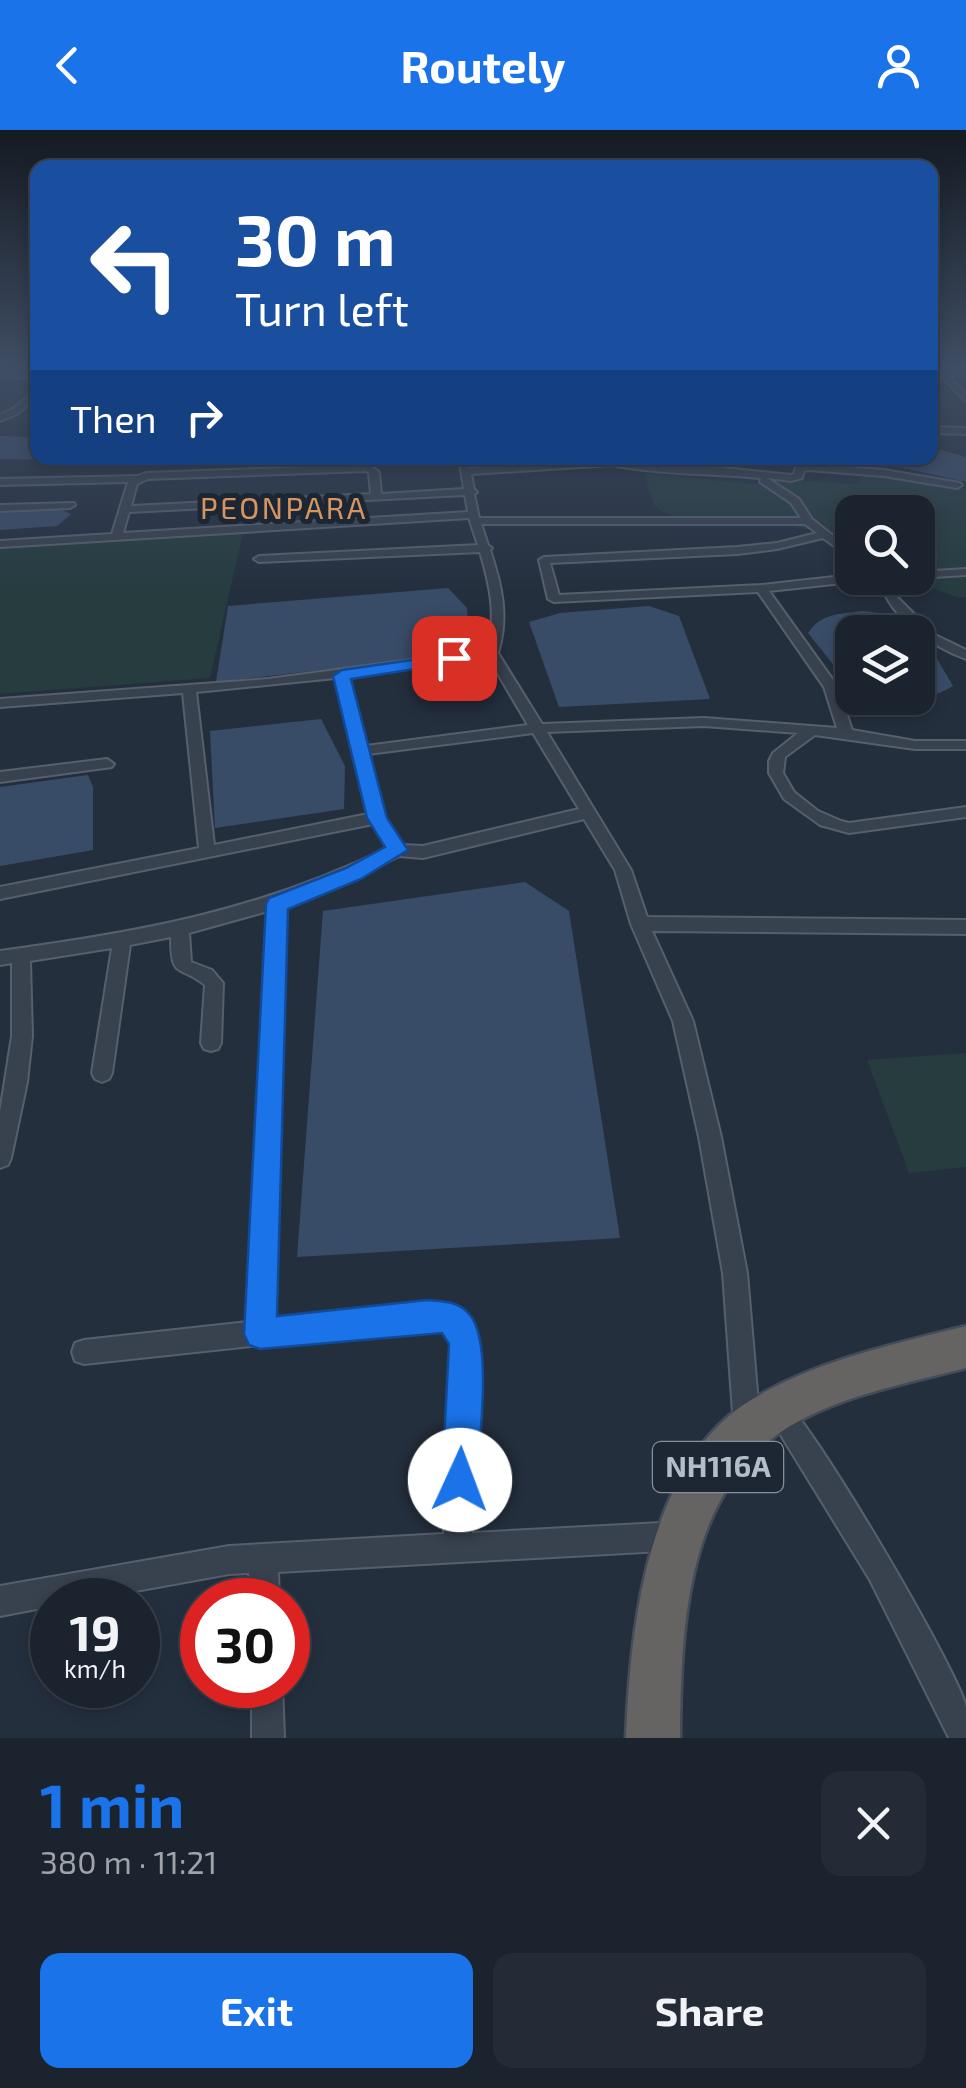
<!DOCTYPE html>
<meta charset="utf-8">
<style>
body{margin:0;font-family:"Exo 2",sans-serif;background:#242b36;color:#f1f3f6;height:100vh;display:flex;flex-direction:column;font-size:38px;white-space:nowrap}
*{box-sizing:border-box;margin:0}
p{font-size:32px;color:#a0a4aa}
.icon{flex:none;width:55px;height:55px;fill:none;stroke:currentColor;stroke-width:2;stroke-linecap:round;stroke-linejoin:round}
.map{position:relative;height:1608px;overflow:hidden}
.side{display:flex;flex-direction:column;background:#1b232e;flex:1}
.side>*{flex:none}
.top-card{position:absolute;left:30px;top:30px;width:908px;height:305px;border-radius:20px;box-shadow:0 5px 15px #0003,0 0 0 2px #39404a;background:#1a4fa0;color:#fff;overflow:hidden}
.controls{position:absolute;left:835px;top:365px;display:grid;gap:20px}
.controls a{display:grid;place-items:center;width:100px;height:100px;border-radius:20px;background:#1b232e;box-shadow:0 5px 15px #0003,0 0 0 2px #39404a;font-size:50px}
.speed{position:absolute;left:30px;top:1448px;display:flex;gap:20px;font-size:50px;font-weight:700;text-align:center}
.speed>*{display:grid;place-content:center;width:130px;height:130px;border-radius:50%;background:#1b232e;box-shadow:0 5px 15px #0003,0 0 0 2px #39404a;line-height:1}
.speed small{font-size:25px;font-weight:400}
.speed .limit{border:15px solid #d22;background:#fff;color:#111}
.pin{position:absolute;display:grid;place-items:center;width:85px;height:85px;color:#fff;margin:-42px;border-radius:20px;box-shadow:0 5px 15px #0006}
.me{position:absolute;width:110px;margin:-55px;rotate:2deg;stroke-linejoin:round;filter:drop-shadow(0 0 8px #0008)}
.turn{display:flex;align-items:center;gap:35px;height:210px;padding:0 40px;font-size:45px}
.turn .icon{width:130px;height:130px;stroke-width:2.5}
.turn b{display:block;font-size:70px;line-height:85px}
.then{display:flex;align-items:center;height:95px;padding:0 40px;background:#0003;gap:20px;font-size:38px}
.round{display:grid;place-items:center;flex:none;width:105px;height:105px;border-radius:20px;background:#242b36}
.overview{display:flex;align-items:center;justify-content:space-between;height:170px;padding:0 40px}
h1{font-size:60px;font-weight:700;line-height:75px;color:#1a73e8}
.cta{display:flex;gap:20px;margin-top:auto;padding:20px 40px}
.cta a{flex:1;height:115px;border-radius:20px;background:#1a73e8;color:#fff;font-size:40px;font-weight:700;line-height:115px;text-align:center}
.cta a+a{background:#242b36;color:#f1f3f6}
header{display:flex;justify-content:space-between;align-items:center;height:130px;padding:0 40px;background:#1a73e8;color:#fff;font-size:45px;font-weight:700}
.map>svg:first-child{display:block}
.green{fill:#263c3f}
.water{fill:#394c67}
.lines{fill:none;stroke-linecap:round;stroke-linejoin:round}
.minor-casing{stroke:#565f6c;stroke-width:4}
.tertiary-casing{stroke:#565f6c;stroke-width:6}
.trunk-casing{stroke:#434c59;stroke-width:5}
.minor{fill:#38414e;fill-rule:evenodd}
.tertiary{fill:#38414e;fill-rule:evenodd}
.trunk{fill:#656462;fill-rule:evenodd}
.route{fill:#1a73e8;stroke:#114b97;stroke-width:2.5}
.labels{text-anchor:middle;stroke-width:10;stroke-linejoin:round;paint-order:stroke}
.far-neighbourhood-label{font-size:30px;letter-spacing:2.5px;fill:#d59563;stroke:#1d2633}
.shield{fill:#1d2633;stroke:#878f9c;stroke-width:2.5}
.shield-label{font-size:30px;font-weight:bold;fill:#b4bcc9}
</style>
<header><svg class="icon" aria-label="back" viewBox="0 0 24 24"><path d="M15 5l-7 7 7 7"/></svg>Routely<svg class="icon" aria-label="person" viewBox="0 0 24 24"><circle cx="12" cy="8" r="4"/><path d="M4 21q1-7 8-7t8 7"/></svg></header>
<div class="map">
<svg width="966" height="1608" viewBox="0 0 966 1608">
<rect width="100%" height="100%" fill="#242f3e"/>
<g class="green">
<path d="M644,343L777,356L826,403L761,390L695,389L666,384L654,375Z"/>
<path d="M871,345L915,348L966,359V467L959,468L907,448H918V382H852V423L774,349L858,354L862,347Z"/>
<path d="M219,400L243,403L210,548L0,564V415Z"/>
<path d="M966,923V1037L909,1043L867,930Z"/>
</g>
<g class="water">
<path d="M0,306L37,307L38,328H505L447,332L365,328L134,332L0,329Z"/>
<path d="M930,317L966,327V352L859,328H930Z"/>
<path d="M57,378L71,384L57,396L0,400V380Z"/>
<path d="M448,458L467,478L470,523L216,552L228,476Z"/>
<path d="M649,476L679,486L710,569L559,577L529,492L560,483Z"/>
<path d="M863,481L896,485L914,502H852V558L808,503C821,483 840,484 863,481Z"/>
<path d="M918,506L933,522L953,556C929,570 904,576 877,568H918Z"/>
<path d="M321,589L345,636L344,679L215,698L210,601Z"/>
<path d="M88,645L93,657V720L0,736V657Z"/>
<path d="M525,752L569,781L620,1108L297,1127L323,781Z"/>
</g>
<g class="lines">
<defs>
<g id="minor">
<path d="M942,240L966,264V271L939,244Z"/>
<path d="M38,259V266L17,284L0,291V285L11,280Z"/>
<path d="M930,297L966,298V304L930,303Z"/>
<path d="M459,328H468L470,338L612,329L646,336L714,337L791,345L794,344L796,337L808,334L884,340L960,353L962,355L957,358L884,346L808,340L804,341L802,348L791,351L767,348L799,369L812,389L852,421V429L823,408L777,419L737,424L550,433L559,465L761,455L852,445L866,448L861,451L769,461L838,557L852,600L915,611H966V619H915L815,605L785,627L783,643L794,662L818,681L841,691L849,693L966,677V687L849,703L820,695L784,669L769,643V631L773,623L798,603L704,596L547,602L631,740L647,787L966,790V804L652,801L693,891L721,1007L747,1143L760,1297L756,1306L747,1310L738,1306L734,1297L723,1143L699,1007L673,891L631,794L615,740L584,689L423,728L399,726L355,748L285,775L273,1189L427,1173C456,1177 469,1187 477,1215L472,1403L680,1392L690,1396L694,1406L690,1416L680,1420L278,1442L279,1470H249V1443L229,1444L86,1470H52V1476L0,1486V1456L229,1416L444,1404L453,1215L444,1201L427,1197L84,1234L75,1231L72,1222L75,1213L84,1210L248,1192L268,781L189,803L191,832L212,840L223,853L221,913L218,919L211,921L204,919L201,913L205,855C179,834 171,850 171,807L130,815L112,943L109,949L102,952L95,949L92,943L112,818L30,831L32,906L27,952L11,1028L8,1035L0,1038V982L12,906V833L0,835V821C141,802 258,781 388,718L373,694L0,769V757L199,718L183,563L0,577V569L268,549L487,520C497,486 490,455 480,422L259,432L254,429L259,426L478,415L469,388L0,417V411L112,404L128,352L0,355V349L138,346L146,343L368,335L379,342L381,364L464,359ZM612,335C661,345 711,343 761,348L760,352L791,373L801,388H479L474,364L477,362L474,359L471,344ZM366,341L369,343L371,364L131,376L137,354L148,349ZM465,365L468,382L123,403L129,382ZM481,394H805L817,403L777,413L737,417L544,427L539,430L548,469L554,472L758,462L824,557L837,598L704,588L542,594L498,523C509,487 502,456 490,420L492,418L488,415ZM488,527L528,595L366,616L348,546ZM335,548L368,684L214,715L196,562ZM533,603L579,679L423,716L402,715L385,688L368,624Z"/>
<path d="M74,373L75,375L70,378L0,381V375Z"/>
<path d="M966,439V445L918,448H915H918V442Z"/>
<path d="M891,448H902L895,460L898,468L935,505L966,520V529C934,517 897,493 883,460Z"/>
<path d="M107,629L114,634L112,637L0,652V642Z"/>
<path d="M780,1267C804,1277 960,1543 966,1577C966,1587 966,1598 966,1608H949L870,1450L771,1289L767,1280L771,1271Z"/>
<path d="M252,1555H282L284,1608H252Z"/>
</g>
<g id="tertiary">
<path d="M966,238V244L930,246V240Z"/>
<path d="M0,240L38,241V247L0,246Z"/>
</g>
<path id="trunk" d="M966,1196V1238C904,1254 831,1267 778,1304C684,1371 681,1504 680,1608H626C630,1499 647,1333 751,1270C815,1231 894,1214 966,1196Z"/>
</defs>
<use href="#minor" class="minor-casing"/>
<use href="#tertiary" class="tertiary-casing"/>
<use href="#trunk" class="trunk-casing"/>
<use href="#minor" class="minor"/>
<use href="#tertiary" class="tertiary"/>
<use href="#trunk" class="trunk"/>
</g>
<linearGradient id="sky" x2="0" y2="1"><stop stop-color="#141a22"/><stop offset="0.51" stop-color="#3f4d63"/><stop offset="1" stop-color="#3f4d63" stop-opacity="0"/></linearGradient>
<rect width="966" height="463" fill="url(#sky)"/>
<path class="route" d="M454,524L460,525V532L351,549L387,688L408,720L361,749L288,779L277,1186L427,1170C443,1171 459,1171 470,1185C493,1213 479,1313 477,1350L472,1363L460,1368L447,1363L442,1350L449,1214L442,1203L260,1219L249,1215L244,1204L266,774L269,768L346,738L385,717L367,688L333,546L342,540Z"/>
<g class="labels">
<g class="far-neighbourhood-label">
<text x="284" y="389">PEONPARA</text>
</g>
<rect class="shield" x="653" y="1312" width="130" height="50" rx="8"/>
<g class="shield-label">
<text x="718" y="1347">NH116A</text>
</g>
</g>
</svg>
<div class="controls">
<a><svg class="icon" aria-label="search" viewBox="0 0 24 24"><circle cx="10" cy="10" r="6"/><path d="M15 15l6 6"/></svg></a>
<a><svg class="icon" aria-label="layers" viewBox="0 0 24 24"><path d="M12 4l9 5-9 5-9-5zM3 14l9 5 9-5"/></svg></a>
</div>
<div class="speed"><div>19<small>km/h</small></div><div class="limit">30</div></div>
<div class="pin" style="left:454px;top:528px;background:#d93025"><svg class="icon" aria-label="arrive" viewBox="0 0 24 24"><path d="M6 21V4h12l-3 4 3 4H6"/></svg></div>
<svg class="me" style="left:460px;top:1350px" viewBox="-20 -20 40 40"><circle r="19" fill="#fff"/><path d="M0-13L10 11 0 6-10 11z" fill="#1a73e8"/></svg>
<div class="top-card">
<div class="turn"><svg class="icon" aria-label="left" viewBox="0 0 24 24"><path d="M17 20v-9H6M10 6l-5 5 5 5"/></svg><div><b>30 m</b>Turn left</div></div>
<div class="then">Then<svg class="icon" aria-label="right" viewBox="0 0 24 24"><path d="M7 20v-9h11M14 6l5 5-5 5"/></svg></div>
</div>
</div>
<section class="side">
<div class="overview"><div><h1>1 min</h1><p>380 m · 11:21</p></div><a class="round"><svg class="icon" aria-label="close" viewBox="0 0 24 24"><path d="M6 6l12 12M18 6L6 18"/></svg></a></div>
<div class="cta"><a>Exit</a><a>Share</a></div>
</section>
